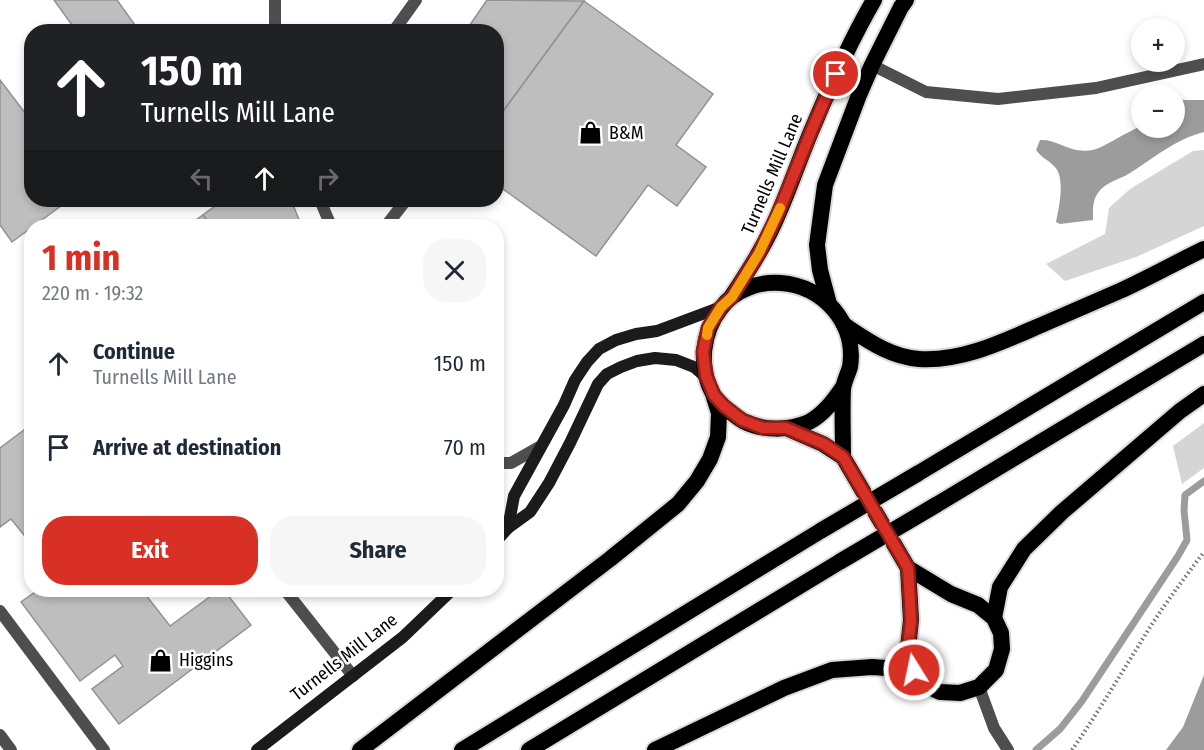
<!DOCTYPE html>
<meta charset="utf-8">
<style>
body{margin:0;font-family:"Fira Sans Condensed",sans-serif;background:#f6f6f7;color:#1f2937;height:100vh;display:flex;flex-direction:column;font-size:22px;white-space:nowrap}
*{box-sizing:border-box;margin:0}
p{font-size:20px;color:#747a83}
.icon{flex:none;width:33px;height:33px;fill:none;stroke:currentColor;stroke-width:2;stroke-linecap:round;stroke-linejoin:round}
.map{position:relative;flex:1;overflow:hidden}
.sheet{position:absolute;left:24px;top:219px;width:480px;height:378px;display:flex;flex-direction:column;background:#fff;border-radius:24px;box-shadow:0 3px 9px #0003}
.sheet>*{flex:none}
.top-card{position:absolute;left:24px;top:24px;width:480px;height:183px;border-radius:24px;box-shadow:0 3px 9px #0003;background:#202124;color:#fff;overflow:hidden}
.fabs{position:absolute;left:1131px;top:18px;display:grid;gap:12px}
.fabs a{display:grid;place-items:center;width:54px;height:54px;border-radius:50%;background:#fff;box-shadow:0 3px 9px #0003;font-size:30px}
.pin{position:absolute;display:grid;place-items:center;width:51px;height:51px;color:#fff;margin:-26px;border:3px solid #fff;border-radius:50%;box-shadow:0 2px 6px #0007}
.me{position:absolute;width:66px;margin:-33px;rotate:350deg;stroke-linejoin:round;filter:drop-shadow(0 0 4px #0008)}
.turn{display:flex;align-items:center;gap:21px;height:126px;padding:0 18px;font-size:27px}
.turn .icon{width:78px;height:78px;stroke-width:2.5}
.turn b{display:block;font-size:42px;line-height:51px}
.lanes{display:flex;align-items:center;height:57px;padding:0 18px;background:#0003;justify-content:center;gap:30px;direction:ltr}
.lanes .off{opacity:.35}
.round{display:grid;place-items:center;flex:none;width:63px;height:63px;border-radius:24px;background:#f6f6f7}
.overview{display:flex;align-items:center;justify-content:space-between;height:102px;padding:0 18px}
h1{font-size:36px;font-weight:700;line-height:45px;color:#d93025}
.cta{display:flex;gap:12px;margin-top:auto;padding:12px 18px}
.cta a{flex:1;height:69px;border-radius:24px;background:#d93025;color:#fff;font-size:24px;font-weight:700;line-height:69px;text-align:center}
.cta a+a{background:#f6f6f7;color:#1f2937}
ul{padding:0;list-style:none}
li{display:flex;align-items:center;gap:18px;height:84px;padding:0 18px}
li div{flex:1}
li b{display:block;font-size:22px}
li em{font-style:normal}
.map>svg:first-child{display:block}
.green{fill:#d5d5d5}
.water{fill:#9c9c9c}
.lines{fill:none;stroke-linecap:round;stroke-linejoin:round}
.stream{stroke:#9c9c9c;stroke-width:7}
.building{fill:#bebebe;stroke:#929292;stroke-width:1.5}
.trunk-casing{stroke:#dbdbdb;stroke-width:20}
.path{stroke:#707070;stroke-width:4;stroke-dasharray:1.5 3;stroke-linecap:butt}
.service{stroke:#4e4e4e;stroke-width:12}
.secondary{stroke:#1b1b1b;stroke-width:12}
.trunk{stroke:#000;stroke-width:16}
.trunk-bridge-casing{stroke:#dbdbdb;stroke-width:20;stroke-linecap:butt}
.trunk-bridge{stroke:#000;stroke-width:16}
.route-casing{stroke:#8d1f18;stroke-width:15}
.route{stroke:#d93025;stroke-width:10}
.slow{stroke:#f59e0b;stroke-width:10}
.labels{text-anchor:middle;stroke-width:5;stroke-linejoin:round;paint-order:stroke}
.poi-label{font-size:18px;fill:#000;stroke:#fff;text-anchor:start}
.street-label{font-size:18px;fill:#000;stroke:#fff}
</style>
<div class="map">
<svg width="1204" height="750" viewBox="0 0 1204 750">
<rect width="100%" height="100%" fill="#fff"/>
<g class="green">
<path d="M1204,150V226L1136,257L1065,281L1046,264L1105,234L1109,208L1130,189L1193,151Z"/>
<path d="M1204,423V468L1182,484L1173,446Z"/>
</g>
<g class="water">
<path d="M1175,98L1185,100H1204V132C1176,139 1154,158 1130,173C1119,180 1105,182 1098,193C1092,201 1093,211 1093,220L1060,224L1056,222C1059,208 1066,177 1054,166C1047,159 1043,159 1036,150L1040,140C1053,139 1063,147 1076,150C1095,153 1101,147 1116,139C1124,134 1133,130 1141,126L1142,128H1174Z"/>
<path d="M1204,675V750H1166L1183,727Z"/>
</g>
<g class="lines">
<path class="stream" d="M1036,750L1060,729L1082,701L1178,556L1187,540L1184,510L1185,495L1204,481"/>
</g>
<g class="building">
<path d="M54,0H117L140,32H77Z"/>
<path d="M487,0L584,1L504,110L496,104V32H465Z"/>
<path d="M584,1L713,94L676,145L706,167L677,206L648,185L596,256L496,184V121Z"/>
<path d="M0,80L32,122V200H69L12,242L0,225Z"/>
<path d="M223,200H291L300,222L294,226H211L203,215Z"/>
<path d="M203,215L211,226H187Z"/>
<path d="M32,424V545L11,519L0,527V448Z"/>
<path d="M38,590H142L170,626L219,590H224L251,625L119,724L92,689L123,666L115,655L80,681L21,602Z"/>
</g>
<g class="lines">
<defs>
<g id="trunk">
<path d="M732,296C749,270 765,245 777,217C790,188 800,157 813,127C831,84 850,41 874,0"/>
<path d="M829,304L820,270L817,245L825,185L859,95L872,65L901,7L906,0"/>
<path d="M844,325C867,340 890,357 919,359C963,362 1006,340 1046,323C1071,312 1097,301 1122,290C1150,277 1177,262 1204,249"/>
<path d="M786,428L823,444L843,457L908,568L911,620L908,648L914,670L923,684L940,692L960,693L979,687L996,670L1002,649L1001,633L994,618L978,605L951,594L908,568"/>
<path d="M843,457C843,434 842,411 843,389C844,381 848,374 850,367C857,323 823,286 781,283C759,281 734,290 721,308C702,333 698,366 713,394C716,400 723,406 728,410C733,414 738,418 743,421C763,431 788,431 809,422C824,414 834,400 843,387"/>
<path d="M917,474L1204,302"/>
<path d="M936,505L1204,344"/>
<path d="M994,618L1000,587L1024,549L1062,512L1180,411L1204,394"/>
<path d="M360,750L610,559L678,504L697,481L710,459L718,437L719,413L714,397"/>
<path d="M462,750L822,530"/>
<path d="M529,750L841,561"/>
<path d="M655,750L784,688L832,670L872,667L914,670"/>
</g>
</defs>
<use href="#trunk" class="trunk-casing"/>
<path class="path" d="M1072,750C1097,714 1119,677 1142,640C1161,609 1182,581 1204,552"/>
<g class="service">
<path d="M275,32V0"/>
<path d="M393,32L416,0"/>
<path d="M872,65L926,92L998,99L1096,88L1204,64"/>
<path d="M320,200L331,226"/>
<path d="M386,226L406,200"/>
<path d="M496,463H511L541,446"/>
<path d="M285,590L353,676"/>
<path d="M0,611L104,750"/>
<path d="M979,687L994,728L1008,750"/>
<path d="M0,735L11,750"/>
</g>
<g class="secondary">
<path d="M508,528L514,496L564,405L575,380L587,362L599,349L616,340L636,334L657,331L721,307"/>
<path d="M496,541L508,528L530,512L549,483L570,443L598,384L607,374L621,367L637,361L655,358L676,360L694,367L706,377"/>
<path d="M257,750L403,637L452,590"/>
</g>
<use href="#trunk" class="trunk"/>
<defs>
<g id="trunk-bridge">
<path d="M822,530L917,474"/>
<path d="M841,561L936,505"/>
</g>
</defs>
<use href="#trunk-bridge" class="trunk-bridge-casing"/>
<use href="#trunk-bridge" class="trunk-bridge"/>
</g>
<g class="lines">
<defs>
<path id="route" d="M836,74L813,127L777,216L759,253L732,297L721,307L708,328L703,352L706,376L714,395L724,406L742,420L763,428H786L824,444L843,457L908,568L911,620L908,648L914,670"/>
</defs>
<use href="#route" class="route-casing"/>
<use href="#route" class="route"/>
<path class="slow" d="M707,335L708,328L721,307L732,297L759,253L780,208"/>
</g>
<defs>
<symbol id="shop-bare" viewBox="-9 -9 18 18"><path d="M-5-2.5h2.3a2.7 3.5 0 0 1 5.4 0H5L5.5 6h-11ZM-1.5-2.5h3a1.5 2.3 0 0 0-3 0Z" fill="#000" stroke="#fff" stroke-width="2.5" paint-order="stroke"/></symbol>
</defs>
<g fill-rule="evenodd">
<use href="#shop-bare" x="574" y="116" width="33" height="33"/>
<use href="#shop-bare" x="144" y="644" width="33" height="33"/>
</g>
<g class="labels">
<g class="poi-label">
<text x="609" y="139">B&amp;M</text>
<text x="179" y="666">Higgins</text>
</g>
<g class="street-label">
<text transform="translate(772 174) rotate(-67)" y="6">Turnells Mill Lane</text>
<text transform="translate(344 657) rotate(-38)" y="6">Turnells Mill Lane</text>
</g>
</g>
</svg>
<div class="fabs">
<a>+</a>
<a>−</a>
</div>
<div class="pin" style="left:836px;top:74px;background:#d93025"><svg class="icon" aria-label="arrive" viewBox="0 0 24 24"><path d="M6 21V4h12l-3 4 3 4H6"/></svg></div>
<svg class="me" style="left:914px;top:670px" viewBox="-20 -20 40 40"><circle r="17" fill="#d93025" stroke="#fff" stroke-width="3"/><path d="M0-11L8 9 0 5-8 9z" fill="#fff"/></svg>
<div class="top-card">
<div class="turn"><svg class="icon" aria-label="ahead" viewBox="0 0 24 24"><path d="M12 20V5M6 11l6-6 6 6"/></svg><div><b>150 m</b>Turnells Mill Lane</div></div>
<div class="lanes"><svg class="icon off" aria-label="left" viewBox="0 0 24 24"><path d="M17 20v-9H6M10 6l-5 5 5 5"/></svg><svg class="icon" aria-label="ahead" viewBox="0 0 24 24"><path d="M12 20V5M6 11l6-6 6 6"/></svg><svg class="icon off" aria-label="right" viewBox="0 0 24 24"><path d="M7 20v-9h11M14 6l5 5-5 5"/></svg></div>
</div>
<section class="sheet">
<div class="overview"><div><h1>1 min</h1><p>220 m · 19:32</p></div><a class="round"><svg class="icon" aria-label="close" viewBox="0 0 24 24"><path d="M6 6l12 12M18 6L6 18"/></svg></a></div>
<ul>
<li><svg class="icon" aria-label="ahead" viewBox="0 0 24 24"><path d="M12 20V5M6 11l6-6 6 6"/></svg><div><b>Continue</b><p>Turnells Mill Lane</p></div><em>150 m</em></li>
<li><svg class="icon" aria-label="arrive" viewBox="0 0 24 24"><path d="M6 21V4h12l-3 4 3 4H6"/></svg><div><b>Arrive at destination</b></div><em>70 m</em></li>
</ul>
<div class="cta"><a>Exit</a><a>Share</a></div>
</section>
</div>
